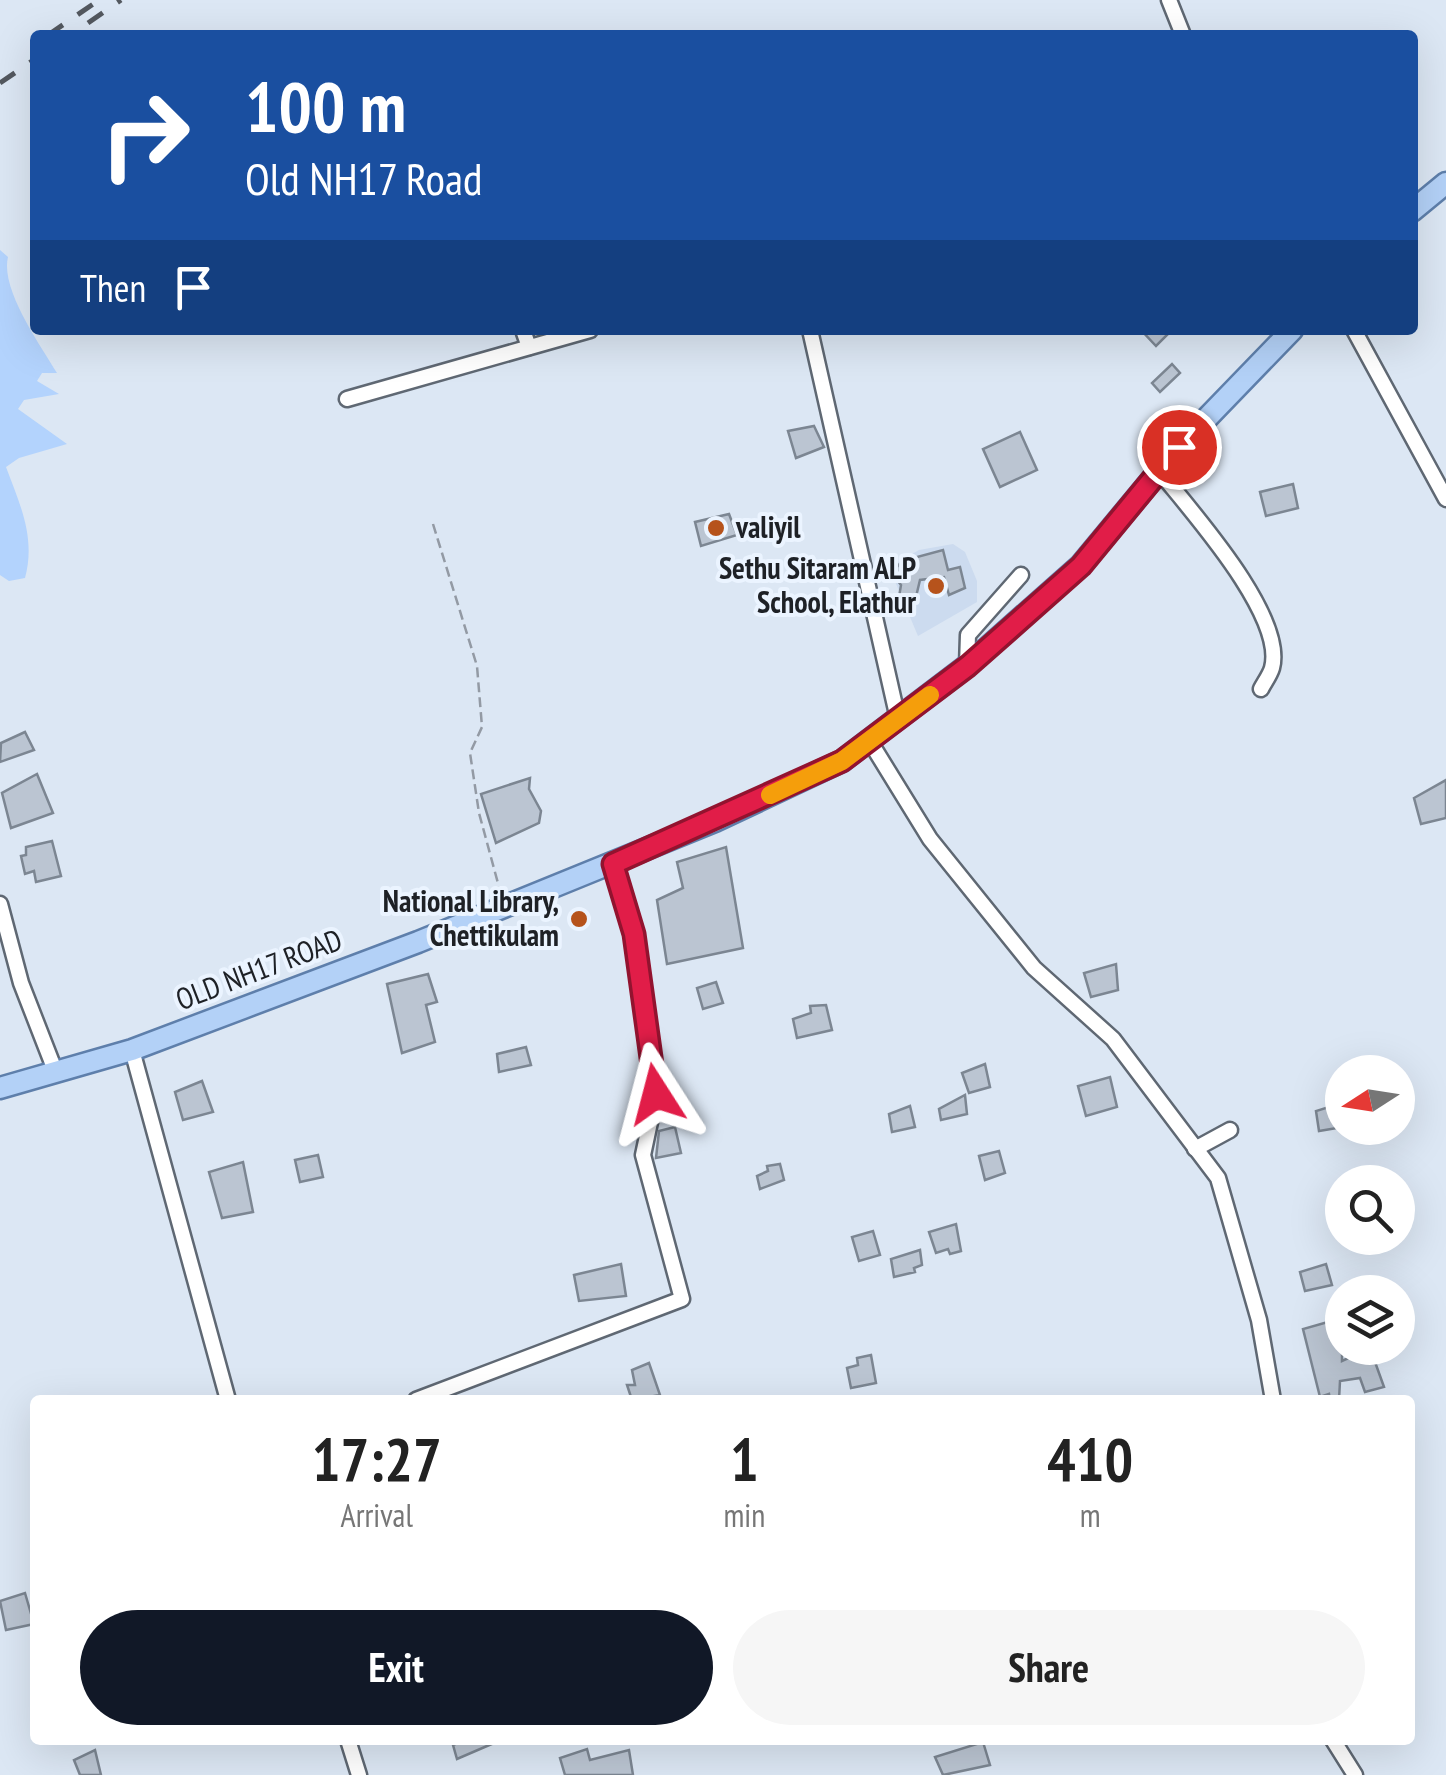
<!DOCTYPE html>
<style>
body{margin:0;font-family:"PT Sans Narrow",sans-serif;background:#f6f6f6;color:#222;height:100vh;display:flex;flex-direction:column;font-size:38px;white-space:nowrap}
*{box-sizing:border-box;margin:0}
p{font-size:32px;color:#767676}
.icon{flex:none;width:55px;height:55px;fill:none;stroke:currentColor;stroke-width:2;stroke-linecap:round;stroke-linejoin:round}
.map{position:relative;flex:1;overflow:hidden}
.panel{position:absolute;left:30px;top:1395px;width:1385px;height:350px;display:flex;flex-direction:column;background:#fff;border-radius:10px;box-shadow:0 10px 40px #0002}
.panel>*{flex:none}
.guide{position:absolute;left:30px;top:30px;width:1388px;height:305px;border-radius:10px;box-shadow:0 10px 40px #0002;background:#1a4fa0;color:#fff;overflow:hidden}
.needle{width:65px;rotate:258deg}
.buttons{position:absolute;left:1325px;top:1055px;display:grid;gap:20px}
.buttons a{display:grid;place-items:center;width:90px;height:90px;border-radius:50%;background:#fff;box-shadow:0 10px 40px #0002;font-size:50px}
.pin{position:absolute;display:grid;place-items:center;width:85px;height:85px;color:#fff;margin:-42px;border:5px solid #fff;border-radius:50%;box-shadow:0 2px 10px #0007}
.me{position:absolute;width:110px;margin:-55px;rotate:351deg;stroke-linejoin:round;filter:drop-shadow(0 0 8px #0008)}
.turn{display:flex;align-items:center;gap:35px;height:210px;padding:0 50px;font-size:45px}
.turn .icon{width:130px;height:130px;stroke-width:2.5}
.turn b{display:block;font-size:70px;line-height:85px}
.then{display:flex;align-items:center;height:95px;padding:0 50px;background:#0003;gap:20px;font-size:38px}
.eta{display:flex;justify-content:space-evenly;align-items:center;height:170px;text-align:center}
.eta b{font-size:60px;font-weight:600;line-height:70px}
.primary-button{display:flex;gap:20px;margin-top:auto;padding:20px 50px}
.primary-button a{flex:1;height:115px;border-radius:60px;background:#111827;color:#fff;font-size:40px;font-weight:600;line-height:115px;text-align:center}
.primary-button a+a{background:#f6f6f6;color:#222}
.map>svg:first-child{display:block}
.built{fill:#ccdbef}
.green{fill:#b3d3fd}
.building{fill:#bbc5d2;stroke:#7c8692;stroke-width:2.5}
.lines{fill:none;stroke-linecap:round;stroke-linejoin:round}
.minor-casing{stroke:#5f6873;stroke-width:19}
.primary-casing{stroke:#5e7fab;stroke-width:25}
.path{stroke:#939aa4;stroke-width:2.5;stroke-dasharray:10 5;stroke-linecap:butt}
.minor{stroke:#fff;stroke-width:14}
.primary{stroke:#b3d1f7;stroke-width:20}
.rail{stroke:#53585f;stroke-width:5;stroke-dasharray:18 18;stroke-linecap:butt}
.route-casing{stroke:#92132f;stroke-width:25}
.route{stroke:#e11d48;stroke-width:18}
.slow{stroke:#f59e0b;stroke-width:18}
.poi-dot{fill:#b6531c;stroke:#ebf4ff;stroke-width:4}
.labels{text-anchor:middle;stroke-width:8;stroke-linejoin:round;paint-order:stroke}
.poi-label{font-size:30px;font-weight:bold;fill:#1e2126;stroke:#ebf4ff;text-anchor:end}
.street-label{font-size:30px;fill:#1e2126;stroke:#ebf4ff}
</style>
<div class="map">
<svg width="1446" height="1775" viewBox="0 0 1446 1775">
<rect width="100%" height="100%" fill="#dce7f4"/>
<path class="built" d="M953,544L965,552L977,581V602L918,636L889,567L919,550Z"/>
<path class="green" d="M0,250L8,257C0,289 41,346 57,373H42L37,381L59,394L24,400L18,409L67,444L19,458L6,467C20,505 36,537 25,578L9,581L0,575Z"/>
<g class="building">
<path d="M1141,330H1172L1156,346Z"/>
<path d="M1172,364L1180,373L1160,392L1152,383Z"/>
<path d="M814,426L824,447L796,458L788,431Z"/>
<path d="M1020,432L1037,470L1000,487L983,449Z"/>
<path d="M1293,484L1298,508L1266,516L1260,492Z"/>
<path d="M729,514L737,535L701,546L695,522Z"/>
<path d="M943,550L948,570L960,567L965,588L949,595L944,577L920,580L915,601L899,597L901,585L892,573L902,561Z"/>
<path d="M25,732L34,750L0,762L1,743Z"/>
<path d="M37,774L53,813L11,828L2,793Z"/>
<path d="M530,778L529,789L541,811L539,823L496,843L481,794Z"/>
<path d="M1446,780V818L1421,824L1414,798Z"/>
<path d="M52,841L61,876L36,882L34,871L25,874L21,856L26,855V847Z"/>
<path d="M726,847L743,948L667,964L657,900L683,888L677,862Z"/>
<path d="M1116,964L1118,990L1091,997L1084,973Z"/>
<path d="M428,974L437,1002L426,1005L435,1042L402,1053L387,984Z"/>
<path d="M716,982L723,1003L703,1009L697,988Z"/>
<path d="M826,1005L832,1030L797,1038L793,1019L811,1013L810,1006Z"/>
<path d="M526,1047L531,1065L499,1072L497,1054Z"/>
<path d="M985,1064L990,1087L969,1093L962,1073Z"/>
<path d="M1110,1077L1117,1107L1086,1116L1078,1086Z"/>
<path d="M202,1081L213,1112L183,1120L175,1092Z"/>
<path d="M965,1095L967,1114L941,1120L939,1109Z"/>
<path d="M910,1106L915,1127L892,1132L889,1114Z"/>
<path d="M1332,1106L1337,1128L1319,1131L1316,1111Z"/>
<path d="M675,1127L681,1153L656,1158L659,1131Z"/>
<path d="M999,1151L1005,1173L985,1180L979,1156Z"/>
<path d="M318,1155L323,1177L300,1182L295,1160Z"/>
<path d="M243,1162L253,1212L222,1218L209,1172Z"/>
<path d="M780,1164L784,1180L760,1189L757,1176L768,1171L767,1166Z"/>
<path d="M956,1224L961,1251L950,1254L948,1249L936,1253L929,1232Z"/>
<path d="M873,1231L880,1255L859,1261L852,1237Z"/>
<path d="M920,1250L922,1265L914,1268L915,1272L894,1277L891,1259Z"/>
<path d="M621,1264L626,1296L579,1301L574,1275Z"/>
<path d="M1326,1264L1332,1285L1305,1291L1300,1272Z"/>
<path d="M1342,1318V1361L1370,1348L1384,1387L1365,1392L1360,1378L1340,1381L1339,1400H1330L1329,1394L1320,1397L1303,1329Z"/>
<path d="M871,1355L876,1383L851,1388L847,1368L858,1365L857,1358Z"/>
<path d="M649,1363L660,1395L632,1400L627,1385H635L632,1370Z"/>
<path d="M25,1593L34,1624L6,1630L0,1601Z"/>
<path d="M464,1740H501L457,1759L453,1745Z"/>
<path d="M983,1742L990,1765L943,1775L935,1757Z"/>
<path d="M587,1749L590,1760L629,1750L633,1775H565L560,1758Z"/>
<path d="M95,1750L101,1775H80L74,1760Z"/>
</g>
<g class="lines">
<defs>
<g id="minor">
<path d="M1169,0L1183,35"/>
<path d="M523,330L529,347"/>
<path d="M810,330L898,719"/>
<path d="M1354,330L1446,499"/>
<path d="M347,399L590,330"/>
<path d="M1159,471C1191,511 1286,616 1272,668C1270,675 1264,683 1261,689"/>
<path d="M967,666L968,635L1021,575"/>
<path d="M869,740L930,839L1034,968L1113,1039L1218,1178L1259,1320L1273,1400"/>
<path d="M0,904L21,983L56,1073"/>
<path d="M132,1050L228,1400"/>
<path d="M1195,1149L1230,1130"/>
<path d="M416,1400L682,1299L643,1155L656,1094L634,933L613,864"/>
<path d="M348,1740L359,1775"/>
<path d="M1333,1740L1355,1775"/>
</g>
<g id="primary">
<path d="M1412,211L1446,183"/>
<path d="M0,1088L132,1050L418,942L715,821L842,761L967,666L1081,565L1179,447L1292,330"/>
</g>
</defs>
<use href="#minor" class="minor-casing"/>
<use href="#primary" class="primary-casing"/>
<path class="path" d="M433,524L477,666L482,727L470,753L479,813L499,887"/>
<use href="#minor" class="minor"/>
<use href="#primary" class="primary"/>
<g class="rail">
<path d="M88,23L121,0"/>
<path d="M48,35L99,0"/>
<path d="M0,83L35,59"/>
</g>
</g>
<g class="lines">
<defs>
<path id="route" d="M656,1094L634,934L613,864L842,761L968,666L1081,566L1179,447"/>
</defs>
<use href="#route" class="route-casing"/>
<use href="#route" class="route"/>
<path class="slow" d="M770,795L842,761L930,695"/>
</g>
<g class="poi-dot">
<circle cx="716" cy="528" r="10"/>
<circle cx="936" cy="586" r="10"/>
<circle cx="579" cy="919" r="10"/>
</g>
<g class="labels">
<g class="poi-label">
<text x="736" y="538" text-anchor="start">valiyil</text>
<text x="916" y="579">Sethu Sitaram ALP<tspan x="916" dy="34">School, Elathur</tspan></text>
<text x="559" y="912">National Library,<tspan x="559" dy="34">Chettikulam</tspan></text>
</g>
<g class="street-label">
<text transform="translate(259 970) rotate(-21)" y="10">OLD NH17 ROAD</text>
</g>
</g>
</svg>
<div class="buttons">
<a><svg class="needle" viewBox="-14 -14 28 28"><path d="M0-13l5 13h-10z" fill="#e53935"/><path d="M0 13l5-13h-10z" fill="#767676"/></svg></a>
<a><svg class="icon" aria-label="search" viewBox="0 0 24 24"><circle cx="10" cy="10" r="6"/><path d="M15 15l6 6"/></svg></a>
<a><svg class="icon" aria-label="layers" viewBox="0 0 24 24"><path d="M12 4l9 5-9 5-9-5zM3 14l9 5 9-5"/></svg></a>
</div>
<div class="pin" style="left:1179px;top:447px;background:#d93025"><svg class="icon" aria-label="arrive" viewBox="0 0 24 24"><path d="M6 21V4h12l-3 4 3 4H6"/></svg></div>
<svg class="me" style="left:656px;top:1094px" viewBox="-20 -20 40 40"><path d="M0-17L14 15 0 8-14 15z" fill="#e11d48" stroke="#fff" stroke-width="4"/></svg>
<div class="guide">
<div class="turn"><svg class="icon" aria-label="right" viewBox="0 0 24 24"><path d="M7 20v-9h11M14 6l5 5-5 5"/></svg><div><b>100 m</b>Old NH17 Road</div></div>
<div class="then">Then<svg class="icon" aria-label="arrive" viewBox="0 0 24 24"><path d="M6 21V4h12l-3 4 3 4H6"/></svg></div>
</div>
<section class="panel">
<div class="eta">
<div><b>17:27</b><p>Arrival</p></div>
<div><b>1</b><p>min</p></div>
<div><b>410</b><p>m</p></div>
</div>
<div class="primary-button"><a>Exit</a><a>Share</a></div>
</section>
</div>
